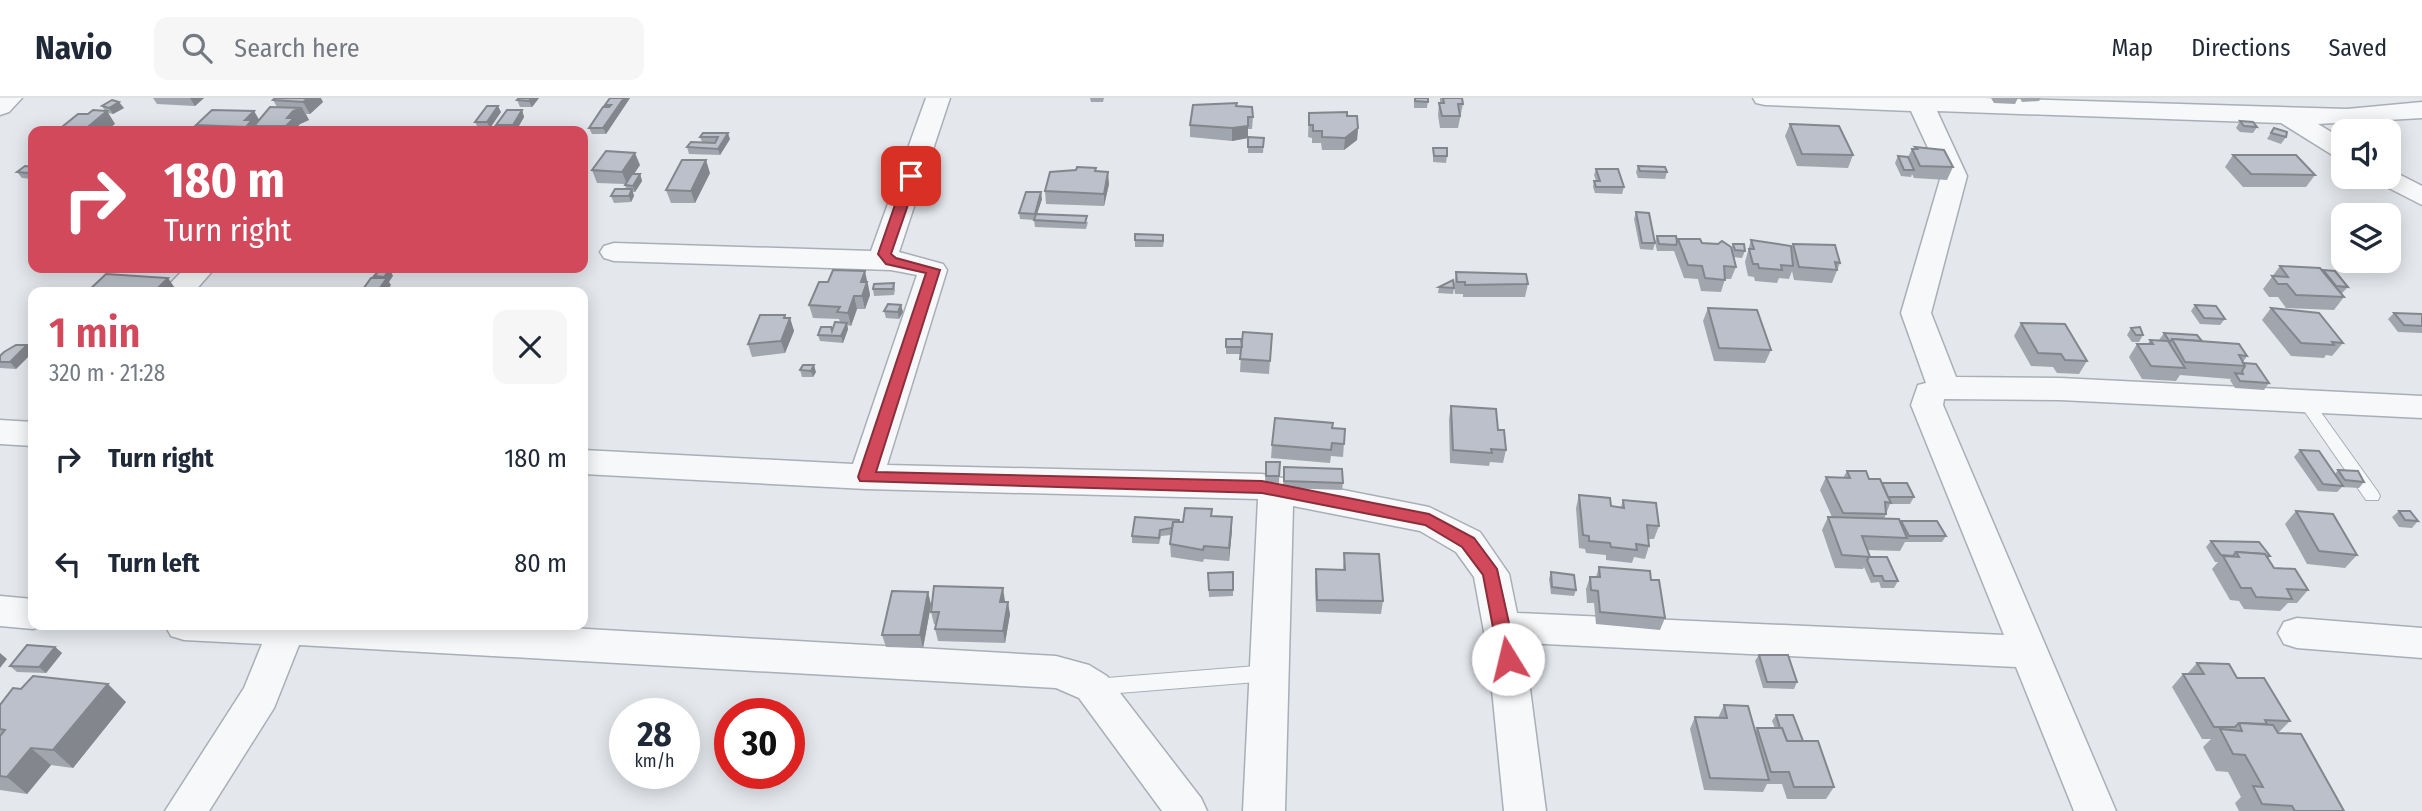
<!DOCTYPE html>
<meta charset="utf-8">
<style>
body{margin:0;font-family:"Fira Sans Condensed",sans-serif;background:#f6f6f7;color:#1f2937;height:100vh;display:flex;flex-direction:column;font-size:26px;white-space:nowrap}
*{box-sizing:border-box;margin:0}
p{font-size:23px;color:#747a83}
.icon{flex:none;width:38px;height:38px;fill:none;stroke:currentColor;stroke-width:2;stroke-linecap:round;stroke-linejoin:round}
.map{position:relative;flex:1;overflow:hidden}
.panel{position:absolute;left:28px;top:189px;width:560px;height:343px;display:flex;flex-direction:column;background:#fff;border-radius:14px;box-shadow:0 4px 18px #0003}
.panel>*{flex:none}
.hud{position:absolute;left:28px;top:28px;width:560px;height:147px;border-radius:14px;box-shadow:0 4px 18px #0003;background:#d1495b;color:#fff;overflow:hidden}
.fabs{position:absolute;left:2331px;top:21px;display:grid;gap:14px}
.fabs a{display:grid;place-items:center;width:70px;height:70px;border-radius:14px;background:#fff;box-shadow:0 4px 18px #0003;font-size:35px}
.speed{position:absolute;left:609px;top:600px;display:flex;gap:14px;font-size:35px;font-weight:700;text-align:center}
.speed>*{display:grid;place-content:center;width:91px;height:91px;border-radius:50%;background:#fff;box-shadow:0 4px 18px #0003;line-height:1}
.speed small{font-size:18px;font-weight:400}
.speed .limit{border:10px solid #d22;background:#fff;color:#111}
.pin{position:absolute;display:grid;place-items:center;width:60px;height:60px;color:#fff;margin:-30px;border-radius:14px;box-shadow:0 4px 10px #0006}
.me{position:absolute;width:77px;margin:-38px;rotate:351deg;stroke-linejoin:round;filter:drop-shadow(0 0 5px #0008)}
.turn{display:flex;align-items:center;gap:24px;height:147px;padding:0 21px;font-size:32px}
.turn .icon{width:91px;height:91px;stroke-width:2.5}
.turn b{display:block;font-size:49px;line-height:60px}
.round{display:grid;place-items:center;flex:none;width:74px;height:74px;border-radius:14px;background:#f6f6f7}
.summary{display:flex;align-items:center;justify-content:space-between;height:119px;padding:0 21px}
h1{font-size:42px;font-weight:600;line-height:52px;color:#d1495b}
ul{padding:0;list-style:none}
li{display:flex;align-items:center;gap:21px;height:105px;padding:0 21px}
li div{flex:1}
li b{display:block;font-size:26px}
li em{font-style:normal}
header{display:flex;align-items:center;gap:42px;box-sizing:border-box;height:98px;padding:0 35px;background:#fff;border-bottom:2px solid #e0e1e3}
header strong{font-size:33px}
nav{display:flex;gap:38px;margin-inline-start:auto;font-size:24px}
.search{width:490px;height:63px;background:#f6f6f7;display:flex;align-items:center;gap:18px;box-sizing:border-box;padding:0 24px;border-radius:14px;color:#747a83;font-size:26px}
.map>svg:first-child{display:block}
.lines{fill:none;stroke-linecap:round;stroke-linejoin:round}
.service-casing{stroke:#a9aeb7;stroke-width:2}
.minor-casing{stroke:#a9aeb7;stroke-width:3}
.service{fill:#f7f8fa;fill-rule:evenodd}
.minor{fill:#f7f8fa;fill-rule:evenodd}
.wall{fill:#a1a5ae}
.shaded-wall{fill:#83868d}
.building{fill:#bbc0ca;stroke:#83868d;stroke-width:2}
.route{fill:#d1495b;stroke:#882f3b;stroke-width:2}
</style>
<header>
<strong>Navio</strong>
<div class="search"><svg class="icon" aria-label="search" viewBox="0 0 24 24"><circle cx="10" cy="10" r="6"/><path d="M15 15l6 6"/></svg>Search here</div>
<nav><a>Map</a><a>Directions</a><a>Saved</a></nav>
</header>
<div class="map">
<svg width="2422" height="713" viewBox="0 0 2422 713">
<rect width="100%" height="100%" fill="#e4e7ec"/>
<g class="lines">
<defs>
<g id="service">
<path d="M2305,298L2310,299L2378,394L2380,398L2378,402H2366L2300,307L2297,303L2300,299Z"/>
<path d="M1269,567L1275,570L1278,575L1275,580L1269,583L1094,597L1088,594L1085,589L1088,584L1094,581Z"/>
</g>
<g id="minor">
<path d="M0,0H22L9,14L0,17Z"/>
<path d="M926,0H950L899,154L943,166L947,172L887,367L1262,376L1429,409L1480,434L1509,476L1517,515L2004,537L1911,307L1918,287L1926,285L1901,215L1941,78L1911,13L1765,7L1756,5L1753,0H1983L2347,11L2422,4V20L2318,26L2343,41V60L2334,58L2281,25L1937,13L1967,78L1931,215L1956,279L2060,280L2422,298V320L2060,302L1944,301L1943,307L2116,713H2074L2016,569L1524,545L1546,713H1504L1489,561L1474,479L1456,454L1420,433L1293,408L1285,713H1243L1258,401L866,391L583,376V352L853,366L917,177L891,172L614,163L604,160L600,154L604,148L614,145L871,153Z"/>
<path d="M2389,71L2422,88V107L2379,85L2375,79H2389Z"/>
<path d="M185,170H215L194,194H162Z"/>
<path d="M0,322L33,324V348L0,346Z"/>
<path d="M0,498L33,501V527H45L33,531L0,528Z"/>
<path d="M2297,520L2422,530V560L2297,550L2284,546L2278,535L2284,524Z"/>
<path d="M165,527H518L1056,558L1089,567L1107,578L1201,700L1207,713H1162L1079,600L1056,590L299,547L274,610L209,713H165L244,590L262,546L184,542L171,538Z"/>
</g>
</defs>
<use href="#service" class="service-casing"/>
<use href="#minor" class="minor-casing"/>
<use href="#service" class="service"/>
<use href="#minor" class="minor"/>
</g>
<g class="wall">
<path d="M153,0H204L195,8L157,6Z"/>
<path d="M519,0H539L532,9H520L517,2Z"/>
<path d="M630,0L606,36H592L589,30L606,9L605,7Z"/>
<path d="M1090,0H1104L1103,4H1091Z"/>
<path d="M1414,0H1428L1427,10H1414Z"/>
<path d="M1440,0H1462L1463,6L1458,30H1440L1438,17L1439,5H1440Z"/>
<path d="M1991,0H2018L2015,6L1994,5Z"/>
<path d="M2020,0H2041L2039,3L2022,4Z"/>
<path d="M273,2L323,4L310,16H306L309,22L300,26L298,28L300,32L299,33H199L196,27L254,13L259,22L277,9Z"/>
<path d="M102,8L124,10L113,16L108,15L115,26L88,16L105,13Z"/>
<path d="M1236,8L1253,19L1252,31H1248V40L1232,43L1190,39V27Z"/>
<path d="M522,12L524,19L516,33H499L496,27Z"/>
<path d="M501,14L490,30H478L475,24Z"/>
<path d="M1309,15L1347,18L1358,30L1357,42L1344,52H1322L1321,45H1312V40L1308,39Z"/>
<path d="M2240,23L2257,29L2253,35L2240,34L2236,30Z"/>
<path d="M1790,26L1853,57L1848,70L1797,68L1785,38Z"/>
<path d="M2274,30L2286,39L2281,46L2267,41Z"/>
<path d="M703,35L730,41L720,57L689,56L687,49L702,44L700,39Z"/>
<path d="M1248,39L1264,40L1263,55H1248Z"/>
<path d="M1915,49L1953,69L1947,82L1914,80L1912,76L1911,79L1901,78L1895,65L1898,58L1908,59L1912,51H1914Z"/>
<path d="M1433,50L1447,58L1446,65L1433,64Z"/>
<path d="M2233,57L2315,77L2306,89H2243L2225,69Z"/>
<path d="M640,67L634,76H640L642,83L635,94H633L634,98L631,104L614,105L611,98L626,91L625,87V86L597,85L592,72Z"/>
<path d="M1638,68L1667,74L1665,81L1638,80L1636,74Z"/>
<path d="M33,69L32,81L22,80L17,74Z"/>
<path d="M1096,70V73L1109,86L1104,108L1046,106L1045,93Z"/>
<path d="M1596,71L1624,89L1622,96L1595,95L1593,89L1594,83H1596L1594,77Z"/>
<path d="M710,75L695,105H671L666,92Z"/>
<path d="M1042,101L1037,116L1088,124L1086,131L1035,129L1034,122L1020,121L1019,115Z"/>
<path d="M1636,114L1655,145L1653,152L1640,151L1634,121Z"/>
<path d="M1135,136L1164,143L1163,149H1135Z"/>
<path d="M1657,138L1677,144L1678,141L1702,145L1731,152L1733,146L1745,153L1742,160L1733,159L1736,169L1731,181H1725L1721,194L1701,193L1698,181L1684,180L1674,153H1657L1655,144Z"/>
<path d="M1751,142L1791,150L1793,146L1840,165L1832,185L1794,182L1792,173L1789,181L1779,180L1777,185L1755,183L1754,179L1748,178L1745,164Z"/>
<path d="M2280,168L2323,172L2348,189L2342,195L2344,199L2334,212L2286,210L2278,199H2269L2263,191Z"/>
<path d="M1456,174L1528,186L1525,199H1463V196H1455L1454,187Z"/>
<path d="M894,185L895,192L894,197L874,198L873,191Z"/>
<path d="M868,186L870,197L865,211H857L851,228L847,227L848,231L843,245L820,243L818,237L832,231L840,224L839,221L813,220L809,207Z"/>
<path d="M1439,189L1454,190L1453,196L1438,195Z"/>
<path d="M901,207L903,214L899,221L886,220L884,213Z"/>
<path d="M2195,207L2225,221L2220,227L2200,226L2191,213Z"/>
<path d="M1708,210L1771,252L1765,265L1714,263L1703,223Z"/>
<path d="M2271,210L2343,245L2332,258L2326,257L2324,260L2291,258L2262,222Z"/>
<path d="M2394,215L2422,216V235L2398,234L2388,221Z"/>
<path d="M785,220H790L794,233L785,255L752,259L748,246Z"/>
<path d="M2021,225L2087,263L2079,276L2057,275L2053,269L2031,268L2014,238Z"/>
<path d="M2131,230L2143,237L2139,244H2132L2127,237Z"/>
<path d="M2164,235L2202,243L2247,258L2243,264L2269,285L2264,292L2235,290L2230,282L2231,281L2180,277L2176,283L2142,281L2129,259L2137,246H2148L2150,242H2159Z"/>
<path d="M1272,236L1269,276L1240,274L1241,256H1226V241L1242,250Z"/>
<path d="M27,247L33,254L16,271L0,270V258Z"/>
<path d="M803,267L816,274L813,279H802L800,272Z"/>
<path d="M1451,308L1498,332L1506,352L1503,365L1490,364L1489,368L1450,365L1449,321Z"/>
<path d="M1332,330L1345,331L1343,359L1331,358L1330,365L1271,360L1272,347Z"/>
<path d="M2300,352L2335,376L2338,372L2364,384L2359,390L2342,389L2337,394L2318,393L2294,359Z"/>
<path d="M1266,364H1280L1279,385L1265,384Z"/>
<path d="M1284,369L1343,385L1342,392L1283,390Z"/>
<path d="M1847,373L1882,385L1914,399L1910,406H1890L1884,421L1900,424L1946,438L1942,444H1905L1900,453L1867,452L1869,459L1898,483L1894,490H1881L1879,484L1871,485L1864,469L1863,471L1835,470L1822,432L1828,419H1832L1820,392L1826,379L1843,380Z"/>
<path d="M1579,397L1611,408L1621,409L1623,402L1659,428L1654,441H1649V448L1645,461L1634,459L1632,465L1606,462V457L1586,455L1585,451L1579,450L1576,410Z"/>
<path d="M2296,413L2357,457L2345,470L2307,466L2285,426Z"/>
<path d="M2399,413L2418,423L2412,430L2399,429L2392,419Z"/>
<path d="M1212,418L1232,432L1229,463L1204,461L1203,464L1171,459L1170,446L1171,437L1161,438L1159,446L1132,445V438L1179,424H1183Z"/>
<path d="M2211,443L2270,458L2268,461L2274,470L2308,492L2297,505H2288L2280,513L2244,511L2239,503L2230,502L2212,471L2218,464H2215L2206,449Z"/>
<path d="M1344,455L1383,503L1381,516L1316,514L1315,484L1316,471L1343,472Z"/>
<path d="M1599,469L1651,482L1665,520L1660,532L1596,526L1594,505H1587L1586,491L1590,479H1596Z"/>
<path d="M1233,474V498L1209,499L1208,475Z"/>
<path d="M1551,474L1576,492L1574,498L1551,496L1549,481Z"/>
<path d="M928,494L931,507L923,550L886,549L882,537Z"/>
<path d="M1005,504L1010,516L1005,545L938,543L935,531L936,527L934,526L931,514Z"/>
<path d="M55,549L62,555L46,575L17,574L10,568Z"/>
<path d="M1759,557L1797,584L1794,591L1763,590L1755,563Z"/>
<path d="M2197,565L2237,580L2290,623L2278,635L2344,713H2239L2235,705L2241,699L2228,674L2216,673L2203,649L2211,641H2202L2172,589L2183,576H2187Z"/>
<path d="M126,604L73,670L51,667L27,696L0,692V607Z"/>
<path d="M1724,607L1756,633L1757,630H1775L1772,623L1776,617L1803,643L1834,689L1826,701H1787L1782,686H1767L1763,694L1704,692L1690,631L1695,619L1718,620Z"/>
</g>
<g class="shaded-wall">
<path d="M190,0H204L195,8Z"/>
<path d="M308,0H321L323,4L310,16L303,4Z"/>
<path d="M531,0H539L532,9L529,3Z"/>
<path d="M624,0H630L606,36L603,30Z"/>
<path d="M119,4L124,10L113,16L109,10Z"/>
<path d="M498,8L501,14L490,30L487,24Z"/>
<path d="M302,10L309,22L300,26L298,28L300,32L299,33H290L286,28L287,20L293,13Z"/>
<path d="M522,12L524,19L516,33L513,27Z"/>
<path d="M107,13L115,26L106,33H83Z"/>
<path d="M254,13L261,25L254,28L257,33H248L246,29L245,22Z"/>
<path d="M1248,28V40L1232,43V30Z"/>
<path d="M1358,30L1357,42L1344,52L1345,40Z"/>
<path d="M728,35L730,41L720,57L718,51Z"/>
<path d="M635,55L640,67L627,86L622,74Z"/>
<path d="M706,62L710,75L695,105L691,93Z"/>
<path d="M33,71V81H32L28,75Z"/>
<path d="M1108,74L1109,86L1104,108V96Z"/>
<path d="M640,76L642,83L635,94L633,88Z"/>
<path d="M632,91L634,98L631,104L629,98Z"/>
<path d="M1041,94L1042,101L1035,122V116Z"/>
<path d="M390,171L393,178L389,184L391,187L386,194H377L386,182L384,179Z"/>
<path d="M865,173L870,197L865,211L862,198L861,184Z"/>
<path d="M168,180L177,193L176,194H154Z"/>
<path d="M854,198L857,211L851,228L848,215Z"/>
<path d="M901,207L903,214L899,221L898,214Z"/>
<path d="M785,217L787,226L790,220L794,233L785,255L781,243Z"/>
<path d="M847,225L848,231L843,245L841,238Z"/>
<path d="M27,247L33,254L16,271L10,264Z"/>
<path d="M814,267L816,274L813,279L811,273Z"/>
<path d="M1232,419V432L1229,463V450Z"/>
<path d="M1003,490L1005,503L1002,516L1000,504Z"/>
<path d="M928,494L931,507L923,550L920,537Z"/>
<path d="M1008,504L1010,516L1005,545L1003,533Z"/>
<path d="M55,549L62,555L46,575L39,569Z"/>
<path d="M0,555L7,561L0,570Z"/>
<path d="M108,586L126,604L73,670L53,652Z"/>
<path d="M31,650L51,667L27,696L7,679Z"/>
</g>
<g class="building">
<path d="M275,0H308L303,4L273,2Z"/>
<path d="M519,0H531L529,3L517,2Z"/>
<path d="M610,0H624L603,30H589L603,9H609L611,7H605Z"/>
<path d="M1415,0H1428V4L1415,3Z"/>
<path d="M1443,0H1462L1463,6H1458L1460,18H1442L1439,5H1444Z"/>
<path d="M112,2L119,4L109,10L102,8Z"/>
<path d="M1237,5L1236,8L1252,9L1253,19H1248V28L1232,30L1190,27L1193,7Z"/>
<path d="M487,8H498L487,24H475Z"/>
<path d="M270,9L302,10L293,13L287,20H294L286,28H254Z"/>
<path d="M93,12L107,13L83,33H57L78,16H88Z"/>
<path d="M212,12L254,13L245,22H252L246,29L196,27Z"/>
<path d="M507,12H522L513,27H496Z"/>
<path d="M1347,14V18H1357L1358,30L1345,40L1322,39V33H1313V27H1309V15Z"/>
<path d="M2240,23L2253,24L2257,29L2244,28Z"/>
<path d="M1790,26L1839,28L1853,57L1802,56Z"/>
<path d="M2274,30L2287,34L2286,39L2271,35Z"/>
<path d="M703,35H728L718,51L687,49L691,44L715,45L718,39H700Z"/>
<path d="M1248,39L1264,40L1263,49H1248Z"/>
<path d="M1915,49L1944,52L1953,69L1920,68L1912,51H1917Z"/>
<path d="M1433,50H1447V58H1434Z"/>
<path d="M606,53L635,55L622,74L592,72Z"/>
<path d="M2233,57H2296L2315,77L2251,76Z"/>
<path d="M1898,58L1908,59L1914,72H1904Z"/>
<path d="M682,62H706L691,93L666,92Z"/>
<path d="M25,68L33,69V71L28,75L17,74Z"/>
<path d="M1638,68L1665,69L1667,74L1640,73Z"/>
<path d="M1077,69L1096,70L1095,73L1108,74L1104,96L1045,93L1050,74L1076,72Z"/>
<path d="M1596,71H1618L1624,89H1596L1594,83H1600Z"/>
<path d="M632,76H640L633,88L625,87Z"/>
<path d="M615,91H632L629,98H611Z"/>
<path d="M1026,94H1041L1035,116L1019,115Z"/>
<path d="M1636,114L1649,115L1655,145H1642Z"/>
<path d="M1036,116L1087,118L1085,125L1034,122Z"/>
<path d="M1135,136L1163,137V143L1135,142Z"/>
<path d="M1657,138H1676L1677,144L1676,147L1659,146Z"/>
<path d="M1678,141H1700L1702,145L1718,146L1722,143L1731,149L1736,169L1724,168L1725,182L1705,180L1702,168L1688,167Z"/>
<path d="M1751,142L1791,148L1793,168L1781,167L1782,172L1759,170L1758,166H1753L1749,151H1754Z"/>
<path d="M1733,146H1744L1745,153L1735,152Z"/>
<path d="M1793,146L1835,147L1840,165L1835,164L1837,172L1799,169Z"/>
<path d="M2280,168L2320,170L2344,199L2296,197L2287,186H2278L2272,178L2288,179Z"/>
<path d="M381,171H390L384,179L374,178Z"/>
<path d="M833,172L865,173L861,184H867L862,198H854L848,215L837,214L840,209L809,207L819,184H828Z"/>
<path d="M2323,172L2335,173L2348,189L2336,188Z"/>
<path d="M1456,174L1526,176L1528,186L1465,187V184H1457Z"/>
<path d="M106,176L168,180L154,194H87Z"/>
<path d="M371,180H387L377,194H361Z"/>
<path d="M1453,182L1454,190L1439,189Z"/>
<path d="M894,185L893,191H873L874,186Z"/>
<path d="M888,206L901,207L898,214L884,213Z"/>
<path d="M2195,207L2216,208L2225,221L2204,220Z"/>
<path d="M1708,210L1757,212L1771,252L1719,250Z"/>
<path d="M2271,210L2319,215L2343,245L2332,244L2334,247L2301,245Z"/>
<path d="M2394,215L2422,216V228L2404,227Z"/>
<path d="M760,217H785L784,220H790L781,243L748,246Z"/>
<path d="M835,224L847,225L841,238L818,237L821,229H831L832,233Z"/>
<path d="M2021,225L2065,226L2087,263L2065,262L2061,256L2038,255Z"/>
<path d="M2140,229L2143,237H2136L2131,230Z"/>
<path d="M1243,234L1272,236L1270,263L1240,261Z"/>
<path d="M2164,235L2197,237L2202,243L2172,241L2170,244Z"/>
<path d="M1226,241H1241L1242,249H1226Z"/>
<path d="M2172,241L2239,246L2247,258L2239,257L2245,268L2185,264Z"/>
<path d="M2150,242L2168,243L2185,270L2151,268L2137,246H2153Z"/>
<path d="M16,247H27L10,264H0V258L4,254Z"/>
<path d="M2243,265L2256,266L2269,285L2240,283L2235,275L2243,276L2242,273L2245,268Z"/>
<path d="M803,267H814L811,273L800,272Z"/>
<path d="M1451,308L1496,311L1498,332H1504L1506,352L1491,351L1492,355L1453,352Z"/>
<path d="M1275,320L1333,325L1332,330L1345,331L1344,346L1332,345L1331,352L1272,347Z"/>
<path d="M2300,352L2319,353L2343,388L2323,386Z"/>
<path d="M1266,364H1280L1279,378H1266Z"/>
<path d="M1284,369L1342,371L1343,385L1284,383Z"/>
<path d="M2338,372L2358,373L2364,384L2345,382Z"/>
<path d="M1847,373H1866L1869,381H1880L1891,405L1885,404L1886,416L1843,415L1826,379L1850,380Z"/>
<path d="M1882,385H1907L1914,399H1888Z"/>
<path d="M1579,397L1610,400L1611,408L1624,410L1623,402L1656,405L1659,428L1647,427L1649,448L1636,446L1637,452L1611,449L1610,445L1589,443V438L1583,437Z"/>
<path d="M1185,410L1212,411L1211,418L1232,419L1229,450L1204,448L1203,452L1170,446L1173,424H1183Z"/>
<path d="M2296,413L2333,416L2357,457L2319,453Z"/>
<path d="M2399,413H2410L2418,423L2405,422Z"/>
<path d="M1135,419L1179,422V424H1173L1172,430L1160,432L1159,440L1132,438Z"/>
<path d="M1828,419L1899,421L1907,440L1862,438L1870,459L1842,457Z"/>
<path d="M1901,423H1937L1946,438H1909Z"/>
<path d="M2211,443L2259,444L2270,458H2266L2265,456L2236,454L2233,458L2221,457Z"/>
<path d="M2236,454L2265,456L2274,470L2295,471L2308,492L2287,491L2292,501L2256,499L2251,490H2241L2223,458L2239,459Z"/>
<path d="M1344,455L1379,456L1383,503L1317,502L1316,471L1345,472Z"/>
<path d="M1869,459H1887L1898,483H1884L1882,478H1874L1867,462Z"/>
<path d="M1599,469L1650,473L1651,482H1659L1665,520L1600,514L1598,493L1591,492L1590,479H1600Z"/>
<path d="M1233,474V492H1209L1208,475Z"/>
<path d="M1551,474L1574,477L1576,492L1552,489Z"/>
<path d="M934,488L1003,490L1000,504H1008L1003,533L935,531L939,514H931Z"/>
<path d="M892,493L928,494L920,537H882Z"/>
<path d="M27,547L55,549L39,569L10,568Z"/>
<path d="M1759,557H1788L1797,584H1767Z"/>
<path d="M2197,565L2229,566L2237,580H2264L2290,623L2265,622L2267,626L2239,625L2235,629H2214L2183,576H2204Z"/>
<path d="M33,578L108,586L53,652L31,650L7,679L0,678V638L5,632L0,631V607L13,590L21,591Z"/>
<path d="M1724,607L1748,608L1769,682L1710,680L1695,619L1727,620Z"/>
<path d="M1776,617H1793L1803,643H1787L1782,630H1780Z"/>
<path d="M2239,625L2273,627L2278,635L2301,636L2344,713H2295L2292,708L2262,706L2253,688L2263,689L2245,657L2233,656L2220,631L2242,633Z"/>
<path d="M1757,630H1782L1787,643H1818L1834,689H1794L1789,674H1771Z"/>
</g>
<path class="route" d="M911,74L918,78L891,156L896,160L940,172L876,374L1262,383L1429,416L1474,440L1497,471L1517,561L1514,566H1501L1499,561L1483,477L1462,449L1425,427L1262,395L860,383L858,379L926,175L886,166L878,156L905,78Z"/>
</svg>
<div class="fabs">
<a><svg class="icon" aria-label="sound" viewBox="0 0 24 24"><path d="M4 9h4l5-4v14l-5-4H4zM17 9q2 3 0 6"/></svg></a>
<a><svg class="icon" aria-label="layers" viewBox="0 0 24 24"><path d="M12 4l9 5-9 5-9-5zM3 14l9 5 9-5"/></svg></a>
</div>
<div class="speed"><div>28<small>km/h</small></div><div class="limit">30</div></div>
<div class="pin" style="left:911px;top:78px;background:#d93025"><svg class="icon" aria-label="arrive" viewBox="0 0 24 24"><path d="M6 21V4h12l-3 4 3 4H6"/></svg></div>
<svg class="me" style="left:1508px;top:561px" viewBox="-20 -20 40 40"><circle r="19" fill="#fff"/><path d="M0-13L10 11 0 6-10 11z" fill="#d1495b"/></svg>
<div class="hud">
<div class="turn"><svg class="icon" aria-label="right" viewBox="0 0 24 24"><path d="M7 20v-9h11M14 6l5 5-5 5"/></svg><div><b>180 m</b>Turn right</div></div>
</div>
<section class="panel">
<div class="summary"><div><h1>1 min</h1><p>320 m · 21:28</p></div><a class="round"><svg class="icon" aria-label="close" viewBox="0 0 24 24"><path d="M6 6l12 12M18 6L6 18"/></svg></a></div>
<ul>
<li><svg class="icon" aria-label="right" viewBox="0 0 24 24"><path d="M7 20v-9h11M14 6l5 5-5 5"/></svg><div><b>Turn right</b></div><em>180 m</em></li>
<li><svg class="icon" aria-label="left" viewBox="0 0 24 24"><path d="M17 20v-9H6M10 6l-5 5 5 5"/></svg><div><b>Turn left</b></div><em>80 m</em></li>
</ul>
</section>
</div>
